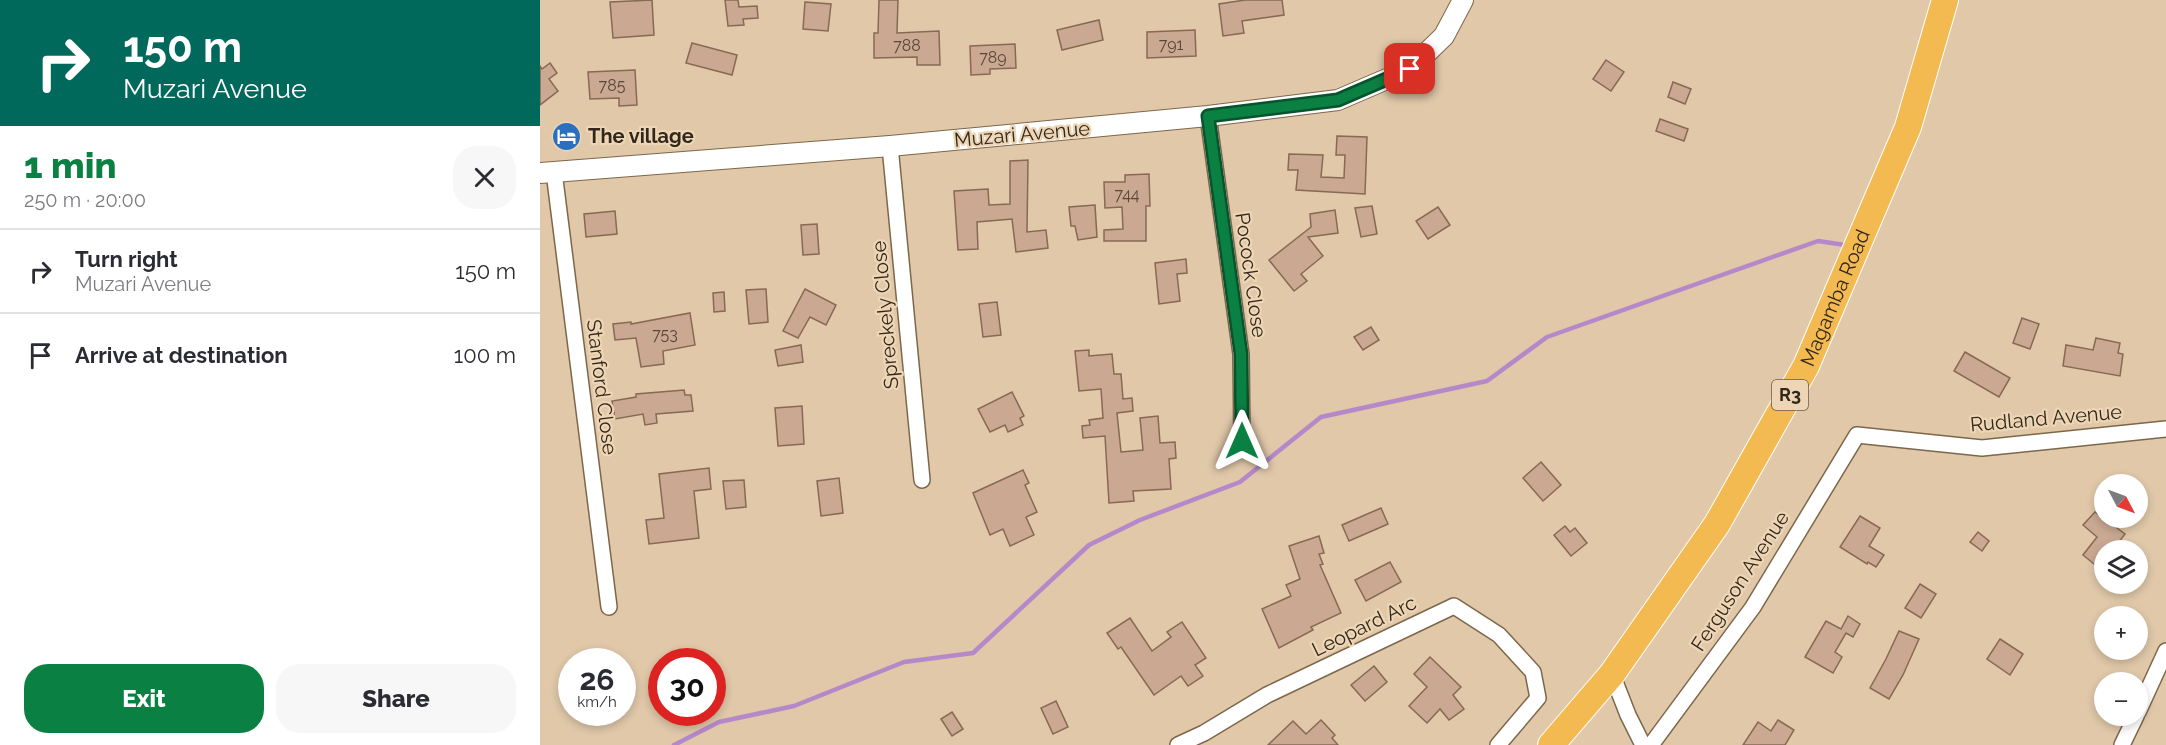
<!DOCTYPE html>
<meta charset="utf-8">
<style>
body{margin:0;font-family:Raleway,sans-serif;background:#f7f7f7;color:#2b2b33;height:100vh;display:flex;flex-direction:column;font-size:22px;white-space:nowrap}
*{box-sizing:border-box;margin:0}
p{font-size:20px;color:#7c7c81}
.icon{flex:none;width:33px;height:33px;fill:none;stroke:currentColor;stroke-width:2;stroke-linecap:round;stroke-linejoin:round}
.map{position:relative;flex:1;overflow:hidden}
.drawer{display:flex;flex-direction:column;background:#fff;width:540px}
.drawer>*{flex:none}
.banner{background:#00695c;color:#fff;overflow:hidden}
.needle{width:39px;rotate:131deg}
.fabs{position:absolute;left:1554px;top:474px;display:grid;gap:12px}
.fabs a{display:grid;place-items:center;width:54px;height:54px;border-radius:50%;background:#fff;box-shadow:0 3px 9px #0003;font-size:30px}
.speed{position:absolute;left:18px;top:648px;display:flex;gap:12px;font-size:30px;font-weight:700;text-align:center}
.speed>*{display:grid;place-content:center;width:78px;height:78px;border-radius:50%;background:#fff;box-shadow:0 3px 9px #0003;line-height:1}
.speed small{font-size:15px;font-weight:400}
.speed .limit{border:9px solid #d22;background:#fff;color:#111}
.pin{position:absolute;display:grid;place-items:center;width:51px;height:51px;color:#fff;margin:-26px;border-radius:12px;box-shadow:0 3px 9px #0006}
.me{position:absolute;width:66px;margin:-33px;rotate:0deg;stroke-linejoin:round;filter:drop-shadow(0 0 4px #0008)}
.turn{display:flex;align-items:center;gap:21px;height:126px;padding:0 24px;font-size:27px}
.turn .icon{width:78px;height:78px;stroke-width:2.5}
.turn b{display:block;font-size:42px;line-height:51px}
.round{display:grid;place-items:center;flex:none;width:63px;height:63px;border-radius:24px;background:#f7f7f7}
.summary{display:flex;align-items:center;justify-content:space-between;height:102px;padding:0 24px}
h1{font-size:36px;font-weight:800;line-height:45px;color:#0b8043}
.cta{display:flex;gap:12px;margin-top:auto;padding:12px 24px}
.cta a{flex:1;height:69px;border-radius:24px;background:#0b8043;color:#fff;font-size:24px;font-weight:800;line-height:69px;text-align:center}
.cta a+a{background:#f7f7f7;color:#2b2b33}
ul{padding:0;list-style:none}
li{display:flex;align-items:center;gap:18px;height:84px;padding:0 24px;border-top:2px solid #e1e1e2}
li div{flex:1}
li b{display:block;font-size:22px}
li em{font-style:normal}
main{display:flex;flex:1;min-height:0}
.map>svg:first-child{display:block}
.lines{fill:none;stroke-linecap:round;stroke-linejoin:round}
.stream{stroke:#b588c9;stroke-width:4.5}
.building{fill:#caa892;stroke:#886954;stroke-width:1.5}
.minor-casing{stroke:#7d674a;stroke-width:18}
.tertiary-casing{stroke:#7d674a;stroke-width:22}
.trunk-casing{stroke:#fff;stroke-width:28}
.minor{stroke:#fff;stroke-width:15}
.tertiary{stroke:#fff;stroke-width:20}
.trunk{stroke:#f4ba52;stroke-width:26}
.route-casing{stroke:#07532c;stroke-width:15}
.route{stroke:#0b8043;stroke-width:10}
.labels{text-anchor:middle;stroke-width:4.5;stroke-linejoin:round;paint-order:stroke}
.number-label{font-size:16px;fill:#574839}
.shield{fill:#edd5b5;stroke:#695c49;stroke-width:1.5}
.shield-label{font-size:18px;font-weight:bold;fill:#31281b}
.street-label{font-size:20px;fill:#31281b;stroke:#edd5b5}
.poi-label{font-size:20px;font-weight:bold;fill:#31281b;stroke:#edd5b5;text-anchor:start}
</style>
<main>
<section class="drawer">
<div class="banner">
<div class="turn"><svg class="icon" aria-label="right" viewBox="0 0 24 24"><path d="M7 20v-9h11M14 6l5 5-5 5"/></svg><div><b>150 m</b>Muzari Avenue</div></div>
</div>
<div class="summary"><div><h1>1 min</h1><p>250 m · 20:00</p></div><a class="round"><svg class="icon" aria-label="close" viewBox="0 0 24 24"><path d="M6 6l12 12M18 6L6 18"/></svg></a></div>
<ul>
<li><svg class="icon" aria-label="right" viewBox="0 0 24 24"><path d="M7 20v-9h11M14 6l5 5-5 5"/></svg><div><b>Turn right</b><p>Muzari Avenue</p></div><em>150 m</em></li>
<li><svg class="icon" aria-label="arrive" viewBox="0 0 24 24"><path d="M6 21V4h12l-3 4 3 4H6"/></svg><div><b>Arrive at destination</b></div><em>100 m</em></li>
</ul>
<div class="cta"><a>Exit</a><a>Share</a></div>
</section>
<div class="map">
<svg width="1626" height="745" viewBox="0 0 1626 745">
<rect width="100%" height="100%" fill="#e0c8a9"/>
<g class="lines">
<path class="stream" d="M134,745L179,722L254,706L364,662L433,653L549,545L600,520L700,482L781,417L947,381L1007,337L1278,241L1305,245"/>
</g>
<g class="building">
<path d="M112,0L114,35L73,38L70,2Z"/>
<path d="M185,0H198L199,7L217,6L218,18L203,19L204,25L188,26Z"/>
<path d="M339,0H358L357,33L399,31L400,65H377V57L334,58V33H338Z"/>
<path d="M705,0H742L744,15L702,21L704,33L683,36L679,4Z"/>
<path d="M265,2L291,4L288,31L263,29Z"/>
<path d="M559,20L563,40L522,50L517,30Z"/>
<path d="M655,30L656,56L607,58V32Z"/>
<path d="M152,43L197,55L192,75L146,63Z"/>
<path d="M475,44L476,68L450,69V74L431,75L430,46Z"/>
<path d="M1066,60L1084,72L1071,91L1053,79Z"/>
<path d="M10,63L17,73L9,79L18,91L0,105V66L2,69Z"/>
<path d="M95,70L97,105L79,106V98L50,99L48,72Z"/>
<path d="M1133,82L1151,89L1145,104L1128,97Z"/>
<path d="M1120,119L1148,129L1144,141L1116,131Z"/>
<path d="M797,136L827,137L825,194L756,190L758,170H748L749,154L783,155L781,177L804,178L805,155H796Z"/>
<path d="M488,160L487,232L506,230L508,248L476,252L472,219L437,222L438,249L418,250L414,191L448,189L449,205L470,204V161Z"/>
<path d="M609,174L610,206H606V241H564V230L583,229L582,207L565,208L564,182H585V175Z"/>
<path d="M555,205L557,237L538,240L535,226H531L529,207Z"/>
<path d="M832,206L837,234L821,237L815,208Z"/>
<path d="M898,207L910,225L888,239L876,221Z"/>
<path d="M795,210L798,233L768,237L783,256L761,274L767,281L754,291L729,260L771,227L770,214Z"/>
<path d="M75,211L77,234L46,237L44,214Z"/>
<path d="M277,224L279,254L263,255L261,225Z"/>
<path d="M646,259L647,273L637,274L640,301L619,304L615,263Z"/>
<path d="M226,289L228,322L209,324L206,290Z"/>
<path d="M265,289L296,305L286,325L270,317L258,338L243,331Z"/>
<path d="M184,292L185,311L174,312L173,293Z"/>
<path d="M457,302L461,335L443,337L439,304Z"/>
<path d="M150,313L155,345L123,351L124,364L101,367L96,338L75,340L73,324L91,322V324Z"/>
<path d="M1482,318L1499,324L1490,349L1473,343Z"/>
<path d="M831,327L839,340L823,350L814,337Z"/>
<path d="M1556,338L1580,343L1578,353L1583,354L1580,376L1523,366L1526,345L1553,350Z"/>
<path d="M261,345L263,362L238,366L235,350Z"/>
<path d="M549,350V356L572,354L574,374H581L583,399L592,398L593,411L577,413L581,452L603,450L600,418L618,416L620,443L635,442L636,458L629,459L631,489L593,491L594,501L569,503L565,436L543,438L542,426L550,425L549,420L563,418L561,389L539,391L535,351Z"/>
<path d="M1425,352L1470,378L1459,397L1414,371Z"/>
<path d="M144,390L145,395H151L153,411L116,414L117,423L105,425L103,414L75,419L72,401L96,397V394Z"/>
<path d="M472,392L484,416L480,418L483,425L468,432L465,425L450,432L438,409Z"/>
<path d="M262,406L264,444L238,446L235,408Z"/>
<path d="M1001,462L1021,485L1003,501L983,478Z"/>
<path d="M169,468L171,489L154,491L159,538L109,544L106,520L124,518L119,474Z"/>
<path d="M483,470L489,483L485,485L497,512L486,517L494,535L470,546L463,529L450,535L433,493Z"/>
<path d="M299,478L303,513L281,516L277,481Z"/>
<path d="M204,480L206,507L186,509L183,481Z"/>
<path d="M841,508L848,524L809,541L802,525Z"/>
<path d="M1555,512L1585,534L1573,550H1564V561L1559,568L1543,555L1557,537L1543,525Z"/>
<path d="M1320,516L1340,528L1329,546L1344,555L1336,567L1328,562L1327,564L1300,547Z"/>
<path d="M1025,526L1030,532L1035,528L1047,543L1031,556L1014,535Z"/>
<path d="M1438,532L1449,541L1442,551L1430,542Z"/>
<path d="M779,536L784,553L779,554L783,564L780,565L801,613L771,627L773,630L739,648L722,609L751,596L746,585L760,579L749,546Z"/>
<path d="M850,562L861,582L826,601L815,580Z"/>
<path d="M1380,584L1396,594L1381,618L1365,608Z"/>
<path d="M1308,616L1320,624L1313,637L1306,633L1295,652L1302,657L1293,673L1265,657L1286,621L1301,629Z"/>
<path d="M590,618L612,651L631,637L627,632L642,622L666,658L655,665L663,676L648,686L641,676L614,695L581,647L578,649L567,633Z"/>
<path d="M1359,631L1379,639L1363,675L1349,699L1330,688L1346,659Z"/>
<path d="M1460,639L1483,654L1470,675L1447,659Z"/>
<path d="M890,657L921,687L913,695L924,709L909,720L900,709L887,723L869,706L887,687L874,674Z"/>
<path d="M834,666L847,682L825,701L811,685Z"/>
<path d="M516,701L528,727L513,734L501,708Z"/>
<path d="M412,712L423,729L412,736L401,719Z"/>
<path d="M781,720L795,735L792,738L798,745H728L753,721L766,734Z"/>
<path d="M1238,720L1254,730L1245,745H1203L1218,722L1231,731Z"/>
</g>
<g class="lines">
<defs>
<g id="minor">
<path d="M668,116L701,354L702,441"/>
<path d="M350,146L382,480"/>
<path d="M14,172L69,607"/>
<path d="M1072,674L1088,715L1103,745"/>
<path d="M1598,712L1626,651"/>
<path d="M638,745L664,733L727,695L914,606L959,635L993,672L998,698L958,745"/>
<path d="M1111,745L1213,607L1317,435L1442,448L1626,429"/>
<path d="M1582,745L1596,716"/>
</g>
<path id="tertiary" d="M0,173L350,146L668,116L798,100L870,69L904,36L923,0"/>
<g id="trunk">
<path id="s1" d="M1011,745L1072,674L1177,524L1266,366L1368,127L1405,0"/>
</g>
</defs>
<use href="#minor" class="minor-casing"/>
<use href="#tertiary" class="tertiary-casing"/>
<use href="#trunk" class="trunk-casing"/>
<use href="#minor" class="minor"/>
<use href="#tertiary" class="tertiary"/>
<use href="#trunk" class="trunk"/>
</g>
<g class="lines">
<defs>
<path id="route" d="M702,441L701,354L668,116L798,100L870,69"/>
</defs>
<use href="#route" class="route-casing"/>
<use href="#route" class="route"/>
</g>
<defs>
<symbol id="hotel-disc" viewBox="-11 -11 22 22"><circle r="9.5" fill="#2a6fc0" stroke="#edd5b5"/><path d="M-6-4.5h1.5V1H6V5H4.5V3h-9V5H-6ZM-4 0a1.8 1.8 0 1 1 3.6 0ZM.5 0V-2.5h3Q6-2.5 6 0Z" fill="#fff"/></symbol>
</defs>
<g fill-rule="evenodd">
<use href="#hotel-disc" x="10" y="120" width="33" height="33"/>
</g>
<g class="labels">
<g class="number-label">
<text x="631" y="50">791</text>
<text x="367" y="51">788</text>
<text x="453" y="63">789</text>
<text x="72" y="91">785</text>
<text x="587" y="200">744</text>
<text x="125" y="340">753</text>
</g>
<rect class="shield" x="1232" y="380" width="36" height="30" rx="4.5"/>
<g class="shield-label">
<text x="1250" y="401">R3</text>
</g>
<g class="street-label">
<text transform="translate(482 134) rotate(-5)" y="7">Muzari Avenue</text>
<text transform="translate(711 275) rotate(82)" y="7">Pocock Close</text>
<text dy="7" stroke="none"><textPath href="#s1" startOffset="532">Magamba Road</textPath></text>
<text transform="translate(345 315) rotate(-95)" y="7">Spreckely Close</text>
<text transform="translate(62 387) rotate(83)" y="7">Stanford Close</text>
<text transform="translate(1506 418) rotate(-5)" y="7">Rudland Avenue</text>
<text transform="translate(1200 581) rotate(-57)" y="7">Ferguson Avenue</text>
<text transform="translate(824 626) rotate(-26)" y="7">Leopard Arc</text>
</g>
<g class="poi-label">
<text x="48" y="143">The village</text>
</g>
</g>
</svg>
<div class="fabs">
<a><svg class="needle" viewBox="-14 -14 28 28"><path d="M0-13l5 13h-10z" fill="#e53935"/><path d="M0 13l5-13h-10z" fill="#7c7c81"/></svg></a>
<a><svg class="icon" aria-label="layers" viewBox="0 0 24 24"><path d="M12 4l9 5-9 5-9-5zM3 14l9 5 9-5"/></svg></a>
<a>+</a>
<a>−</a>
</div>
<div class="speed"><div>26<small>km/h</small></div><div class="limit">30</div></div>
<div class="pin" style="left:870px;top:69px;background:#d93025"><svg class="icon" aria-label="arrive" viewBox="0 0 24 24"><path d="M6 21V4h12l-3 4 3 4H6"/></svg></div>
<svg class="me" style="left:702px;top:441px" viewBox="-20 -20 40 40"><path d="M0-17L14 15 0 8-14 15z" fill="#0b8043" stroke="#fff" stroke-width="4"/></svg>
</div>
</main>
